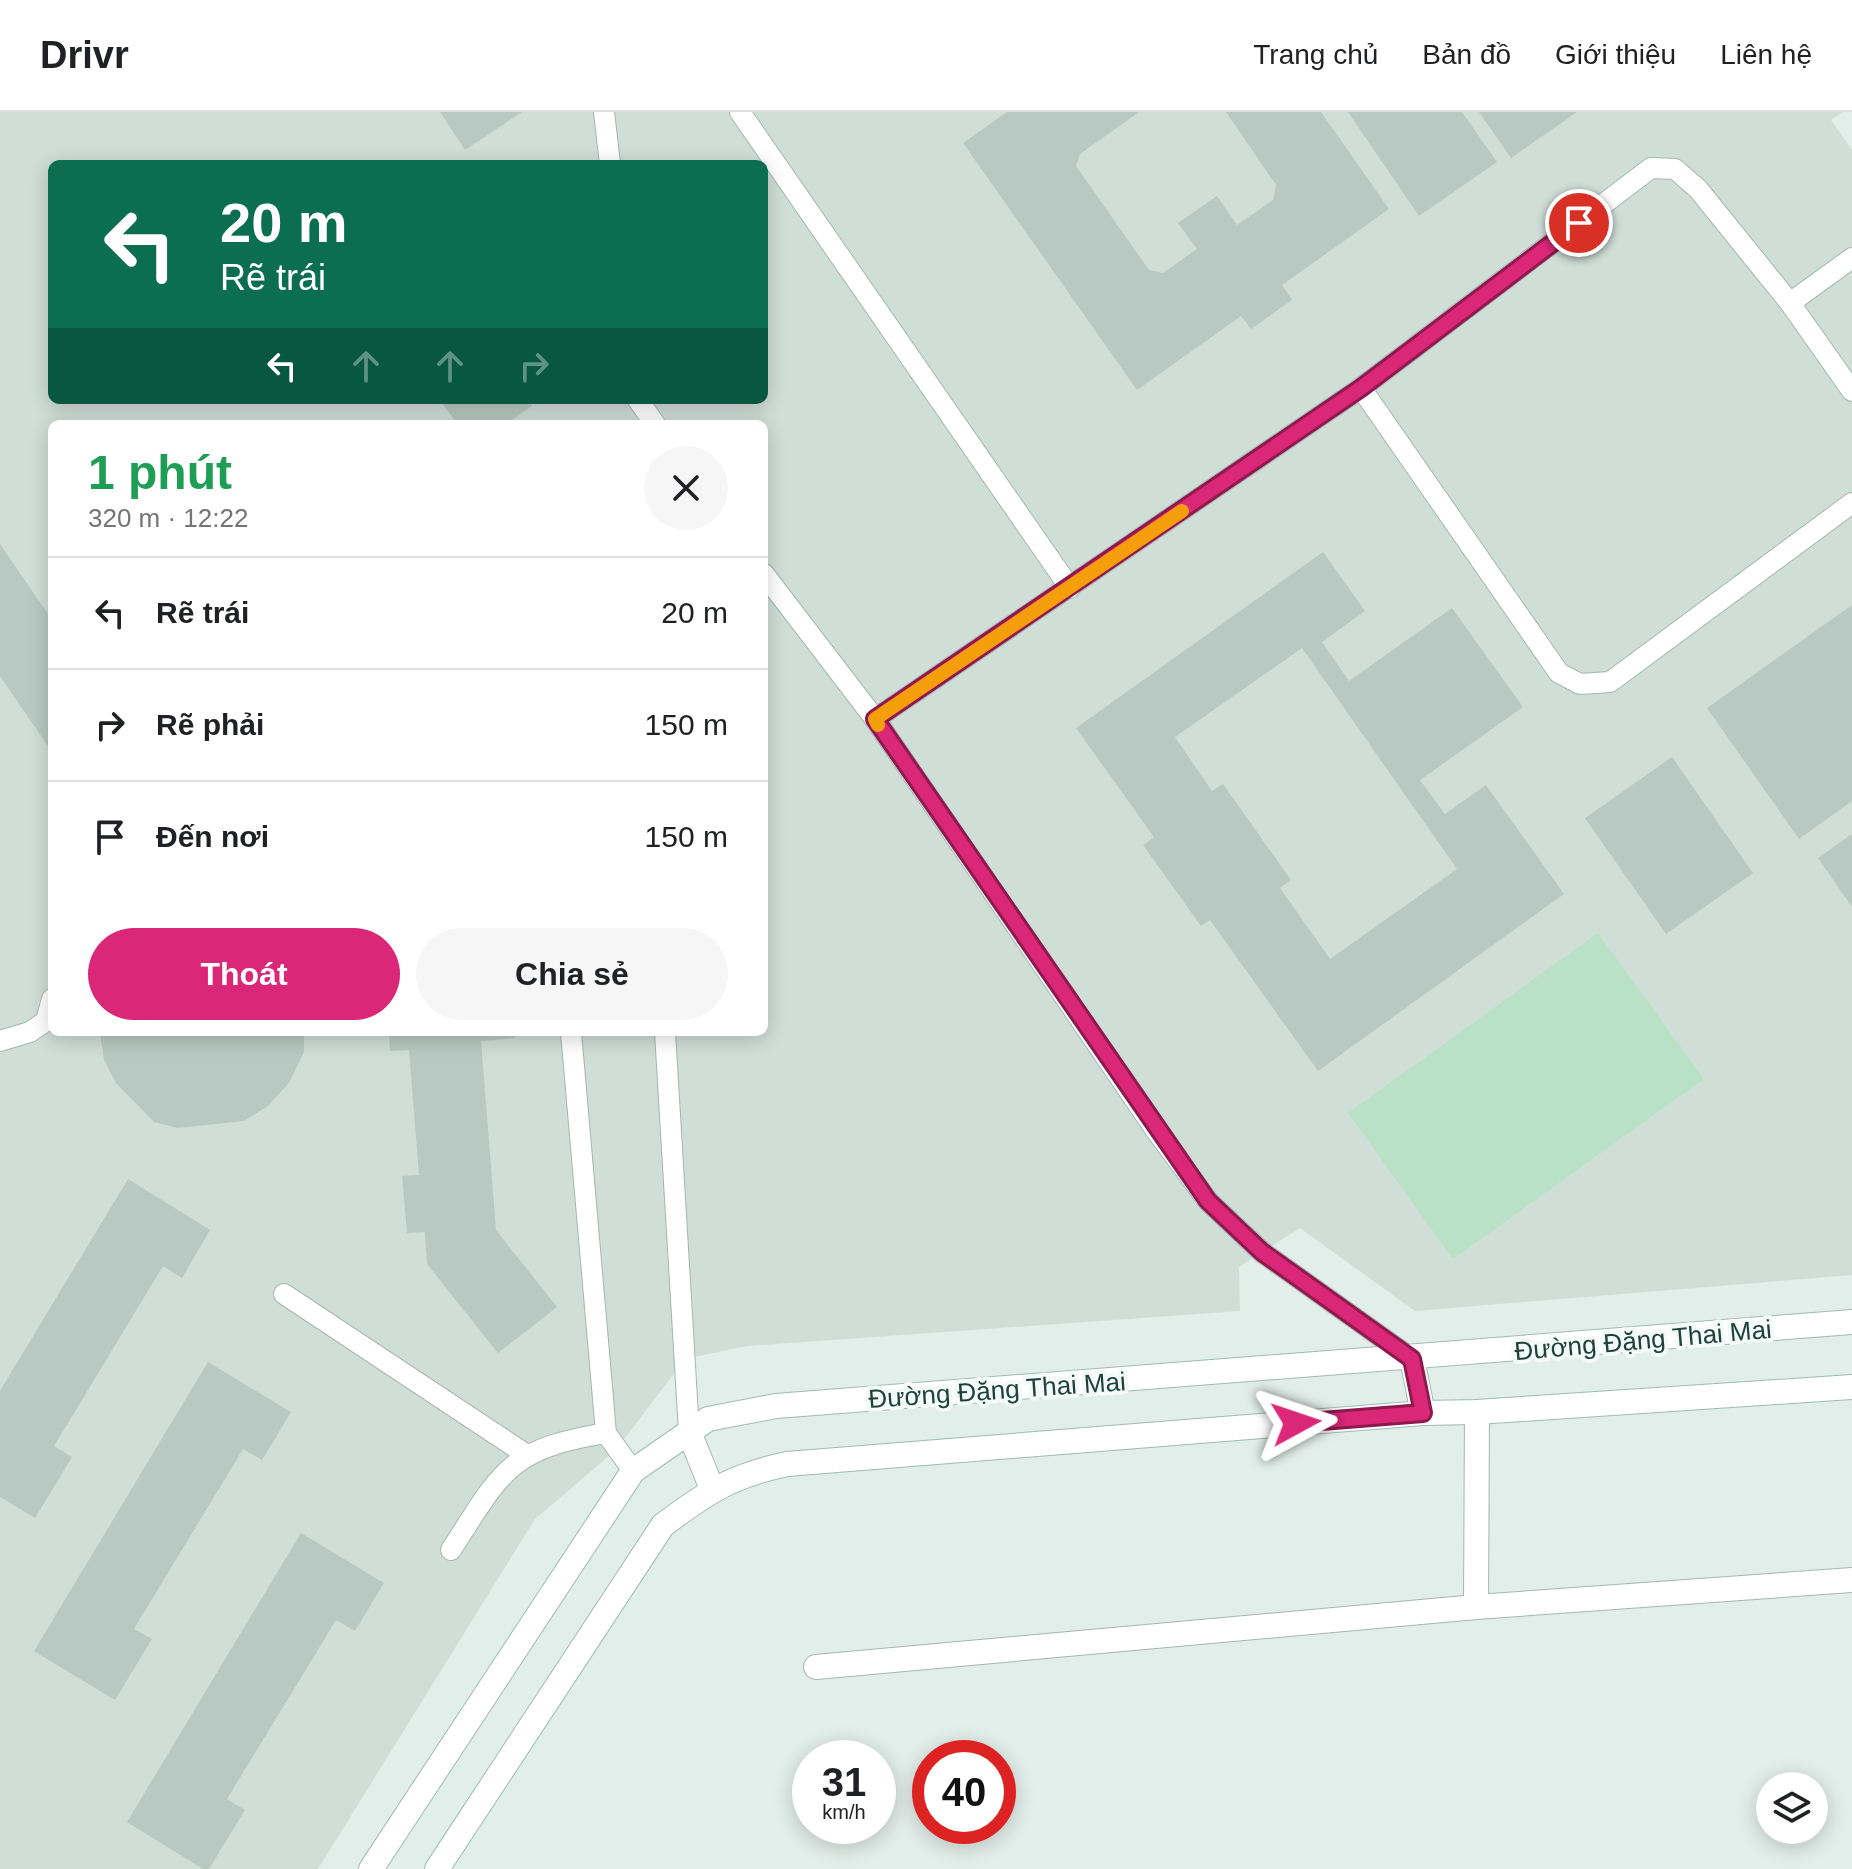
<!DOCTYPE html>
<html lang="vi">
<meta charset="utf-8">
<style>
body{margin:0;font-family:Arial,sans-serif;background:#f6f6f6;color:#202124;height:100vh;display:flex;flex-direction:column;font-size:30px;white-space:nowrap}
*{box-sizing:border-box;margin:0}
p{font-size:26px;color:#757577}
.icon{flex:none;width:44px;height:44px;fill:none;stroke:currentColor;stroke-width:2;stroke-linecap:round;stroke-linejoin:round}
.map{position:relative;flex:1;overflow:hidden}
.details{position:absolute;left:48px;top:308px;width:720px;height:616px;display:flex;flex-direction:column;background:#fff;border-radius:12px;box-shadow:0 4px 20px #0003}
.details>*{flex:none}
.banner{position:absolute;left:48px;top:48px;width:720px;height:244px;border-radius:12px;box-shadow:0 4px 20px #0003;background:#0b6e4f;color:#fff;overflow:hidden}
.controls{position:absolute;left:1756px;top:1660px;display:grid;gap:16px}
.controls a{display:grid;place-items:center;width:72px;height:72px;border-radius:50%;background:#fff;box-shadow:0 4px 20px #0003;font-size:40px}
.speed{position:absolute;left:792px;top:1628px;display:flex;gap:16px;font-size:40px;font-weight:700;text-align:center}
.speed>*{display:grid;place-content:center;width:104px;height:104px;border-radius:50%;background:#fff;box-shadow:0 4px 20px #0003;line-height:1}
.speed small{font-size:20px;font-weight:400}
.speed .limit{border:12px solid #d22;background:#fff;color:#111}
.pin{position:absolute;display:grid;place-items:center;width:68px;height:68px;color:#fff;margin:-34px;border:4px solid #fff;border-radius:50%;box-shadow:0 2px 8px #0007}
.me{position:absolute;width:88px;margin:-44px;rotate:85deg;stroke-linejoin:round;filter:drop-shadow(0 0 6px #0008)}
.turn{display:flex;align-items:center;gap:28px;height:168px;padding:0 40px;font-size:36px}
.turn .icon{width:104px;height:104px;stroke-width:2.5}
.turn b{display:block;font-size:56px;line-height:68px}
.lanes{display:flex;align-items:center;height:76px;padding:0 40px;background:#0003;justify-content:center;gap:40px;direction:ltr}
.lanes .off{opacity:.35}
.round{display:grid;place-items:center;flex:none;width:84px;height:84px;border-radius:42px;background:#f6f6f6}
.overview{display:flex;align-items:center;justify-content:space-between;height:136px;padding:0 40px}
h1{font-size:48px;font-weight:600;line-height:60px;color:#1e9e55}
.primary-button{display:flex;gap:16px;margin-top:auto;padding:16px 40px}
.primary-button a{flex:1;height:92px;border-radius:48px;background:#db2777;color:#fff;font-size:32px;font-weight:600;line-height:92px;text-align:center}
.primary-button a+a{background:#f6f6f6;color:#202124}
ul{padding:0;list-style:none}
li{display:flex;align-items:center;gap:24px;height:112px;padding:0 40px;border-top:2px solid #e0e0e0}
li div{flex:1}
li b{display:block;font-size:30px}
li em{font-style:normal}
header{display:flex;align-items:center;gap:48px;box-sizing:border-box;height:112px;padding:0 40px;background:#fff;border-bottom:2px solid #e0e0e0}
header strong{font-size:38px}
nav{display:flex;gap:44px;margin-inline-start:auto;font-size:28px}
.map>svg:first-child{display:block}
.built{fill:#d0ded8;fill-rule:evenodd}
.green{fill:#b9e1c5}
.building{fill:#b7c9c2;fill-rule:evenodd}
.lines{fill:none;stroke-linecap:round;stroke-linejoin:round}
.lane-casing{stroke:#a4b7b1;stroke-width:22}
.street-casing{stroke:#a4b7b1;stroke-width:26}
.secondary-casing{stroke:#9fbbb2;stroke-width:26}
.lane{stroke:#fff;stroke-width:20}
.street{stroke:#fff;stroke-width:24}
.secondary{stroke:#fff;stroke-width:24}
.route-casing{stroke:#8e194d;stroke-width:20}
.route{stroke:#db2777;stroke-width:14}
.slow{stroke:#f59e0b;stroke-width:14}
.labels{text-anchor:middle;stroke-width:8;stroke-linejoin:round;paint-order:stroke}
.street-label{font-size:26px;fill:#204139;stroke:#f3faf7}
</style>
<header>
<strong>Drivr</strong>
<nav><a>Trang chủ</a><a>Bản đồ</a><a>Giới thiệu</a><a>Liên hệ</a></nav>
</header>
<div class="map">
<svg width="1852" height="1757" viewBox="0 0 1852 1757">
<rect width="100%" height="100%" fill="#e2eee9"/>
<path class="built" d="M0,0H1843L1831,8L1852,38V1163L1415,1199L1300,1116L1239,1155L1240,1199L747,1234L685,1247L616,1338L535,1407L318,1757H0ZM52,52H764V288H52ZM52,312H764V920H52Z"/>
<path class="green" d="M1598,821L1704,967L1453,1147L1348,1001Z"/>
<g class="building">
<path d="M440,0H522L465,38Z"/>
<path d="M1007,0H1139L1080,42L1076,54L1149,158L1163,161L1197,137L1178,111L1217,84L1237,113L1273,88L1276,73L1226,0H1321L1389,97L1282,173L1292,188L1251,217L1241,204L1137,278L963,31Z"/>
<path d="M1348,0H1462L1497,50L1419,104Z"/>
<path d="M1479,0H1577L1511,46Z"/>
<path d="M440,288H528L532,294L506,312H457Z"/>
<path d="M0,432L52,508V640L0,564Z"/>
<path d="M1323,440L1365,499L1322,530L1349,569L1452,496L1523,595L1420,668L1445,702L1486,673L1564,782L1318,959L1210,808L1201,814L1143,733L1154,725L1076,616ZM1302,536L1457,757L1330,847L1280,776L1291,768L1223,672L1212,679L1175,625Z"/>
<path d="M1852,493V689L1799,727L1707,596Z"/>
<path d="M1672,645L1753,761L1666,822L1585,706Z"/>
<path d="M1852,722V795L1818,746Z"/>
<path d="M100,920H304V940L289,971L268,994L244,1009L178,1016L154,1010L116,971L104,948Z"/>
<path d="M389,920H515V926L481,929L496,1118L557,1195L498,1241L427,1152L425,1120L407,1121L402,1064L419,1063L409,938L390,939Z"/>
<path d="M128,1067L210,1118L182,1166L163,1154L54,1334L72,1345L35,1406L0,1385V1279Z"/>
<path d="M208,1250L291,1300L262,1348L243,1337L134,1517L152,1527L115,1588L34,1539Z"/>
<path d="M301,1421L384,1471L355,1519L336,1508L227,1687L245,1698L209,1757H203L127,1710Z"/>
</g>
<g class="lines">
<defs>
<g id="lane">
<path d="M604,0L610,52"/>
<path d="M740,0L1070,476"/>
<path d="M1790,191L1852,146"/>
<path d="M1361,276L1559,561L1580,572L1610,570L1852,391"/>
<path d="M638,288L655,312"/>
<path d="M764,462L875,607L1157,1020L1208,1089L1262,1140L1412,1247"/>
<path d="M875,607L1361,276L1651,56L1675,57L1698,77L1790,191L1852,279"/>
<path d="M571,920L606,1321L633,1359"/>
<path d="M665,920L689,1320"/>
<path d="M0,929L30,920L46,909L52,887"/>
<path d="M284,1182L527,1343"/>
<path d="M451,1438C502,1359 508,1337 606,1321"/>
</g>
<g id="street">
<path d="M1412,1247L1423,1301"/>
<path d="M689,1320L712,1377"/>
<path d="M1476,1495L1477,1300"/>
<path d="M816,1555L1476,1495L1852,1468"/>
</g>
<g id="secondary">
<path d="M371,1757L633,1359L708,1307L776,1294L1852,1210"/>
<path d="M437,1757L663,1413C709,1379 731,1364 787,1352L1423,1301L1477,1300L1852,1275"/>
</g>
</defs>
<use href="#lane" class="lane-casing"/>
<use href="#street" class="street-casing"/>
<use href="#secondary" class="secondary-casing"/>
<use href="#lane" class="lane"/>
<use href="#street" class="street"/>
<use href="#secondary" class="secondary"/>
</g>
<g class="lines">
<defs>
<path id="route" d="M1296,1311L1423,1301L1412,1247L1262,1140L1208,1089L875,607L1361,276L1579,111"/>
</defs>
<use href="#route" class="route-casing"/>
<use href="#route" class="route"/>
<path class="slow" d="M878,613L875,607L1182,399"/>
</g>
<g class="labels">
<g class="street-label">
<text transform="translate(1643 1228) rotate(-5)" y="9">Đường Đặng Thai Mai</text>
<text transform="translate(997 1278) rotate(-4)" y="9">Đường Đặng Thai Mai</text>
</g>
</g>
</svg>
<div class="controls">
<a><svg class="icon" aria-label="layers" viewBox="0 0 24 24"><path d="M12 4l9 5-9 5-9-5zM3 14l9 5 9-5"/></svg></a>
</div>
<div class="speed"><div>31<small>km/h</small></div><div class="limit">40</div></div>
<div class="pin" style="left:1579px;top:111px;background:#d93025"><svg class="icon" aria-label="arrive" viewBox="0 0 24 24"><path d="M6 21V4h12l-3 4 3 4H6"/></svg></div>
<svg class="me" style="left:1296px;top:1311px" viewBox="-20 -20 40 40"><path d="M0-17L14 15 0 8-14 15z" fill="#db2777" stroke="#fff" stroke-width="4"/></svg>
<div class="banner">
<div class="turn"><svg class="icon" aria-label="left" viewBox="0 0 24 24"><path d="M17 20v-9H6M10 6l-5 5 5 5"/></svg><div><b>20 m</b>Rẽ trái</div></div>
<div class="lanes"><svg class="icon" aria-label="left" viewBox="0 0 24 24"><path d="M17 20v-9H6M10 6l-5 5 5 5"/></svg><svg class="icon off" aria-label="ahead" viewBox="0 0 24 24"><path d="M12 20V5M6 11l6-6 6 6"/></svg><svg class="icon off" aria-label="ahead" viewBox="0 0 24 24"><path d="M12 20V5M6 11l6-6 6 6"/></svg><svg class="icon off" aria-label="right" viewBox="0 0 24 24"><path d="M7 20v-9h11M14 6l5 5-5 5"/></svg></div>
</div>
<section class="details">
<div class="overview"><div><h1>1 phút</h1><p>320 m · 12:22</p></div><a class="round"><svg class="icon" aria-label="close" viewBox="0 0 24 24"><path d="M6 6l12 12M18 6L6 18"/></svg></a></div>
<ul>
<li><svg class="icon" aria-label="left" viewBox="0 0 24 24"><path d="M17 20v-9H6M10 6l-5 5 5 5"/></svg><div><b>Rẽ trái</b></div><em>20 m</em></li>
<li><svg class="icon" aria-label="right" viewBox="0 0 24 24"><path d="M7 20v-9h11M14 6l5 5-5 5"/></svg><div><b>Rẽ phải</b></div><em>150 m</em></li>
<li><svg class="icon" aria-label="arrive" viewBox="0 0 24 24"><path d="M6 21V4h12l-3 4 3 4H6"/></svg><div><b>Đến nơi</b></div><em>150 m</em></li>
</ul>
<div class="primary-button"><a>Thoát</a><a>Chia sẻ</a></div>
</section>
</div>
